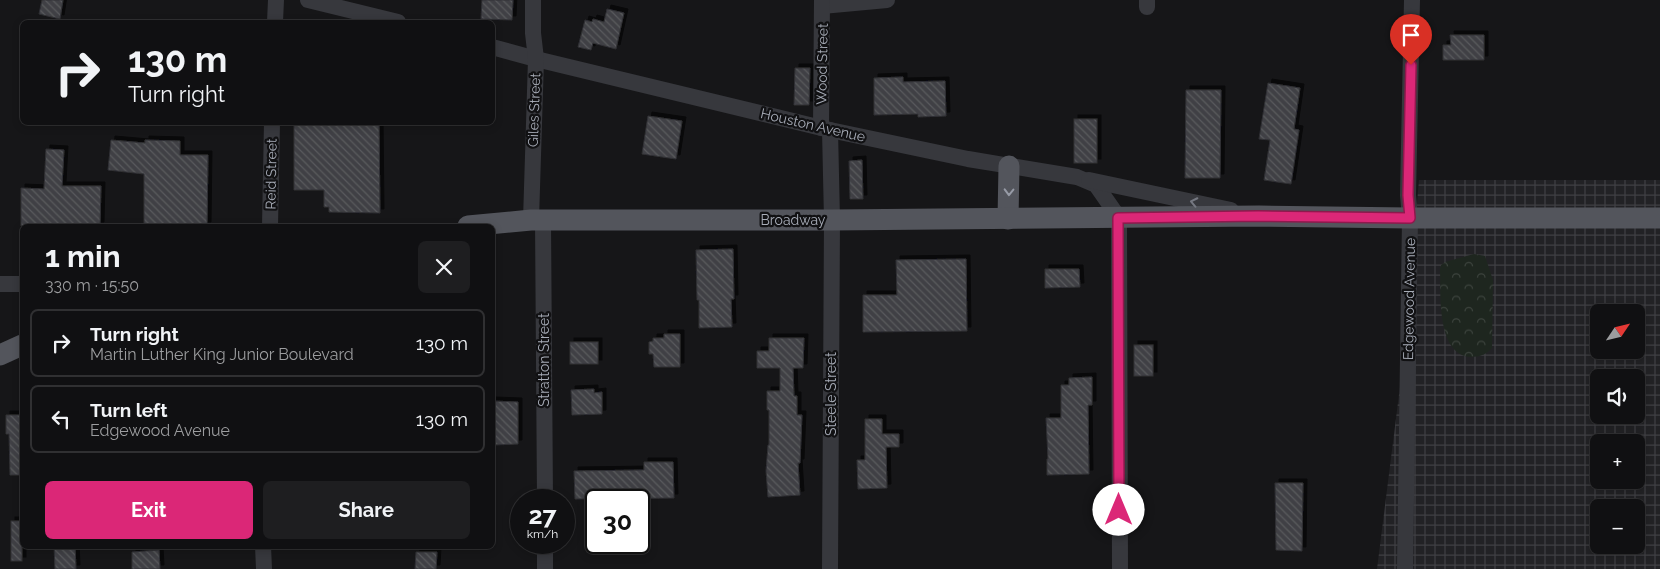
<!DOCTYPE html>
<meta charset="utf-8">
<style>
body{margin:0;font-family:Raleway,sans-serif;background:#1e1e20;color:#f1f3f6;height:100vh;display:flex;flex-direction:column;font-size:19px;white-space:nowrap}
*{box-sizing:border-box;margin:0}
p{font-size:16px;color:#9c9d9f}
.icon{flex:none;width:28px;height:28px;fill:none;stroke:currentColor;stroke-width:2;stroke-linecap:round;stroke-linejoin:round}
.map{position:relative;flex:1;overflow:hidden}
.details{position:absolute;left:20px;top:224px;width:475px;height:325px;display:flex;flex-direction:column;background:#101012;border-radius:8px;box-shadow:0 2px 8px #0003,0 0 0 1px #303032}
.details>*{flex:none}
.guide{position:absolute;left:20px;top:20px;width:475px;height:105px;border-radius:8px;box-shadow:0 2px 8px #0003,0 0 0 1px #303032;background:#101012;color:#f1f3f6;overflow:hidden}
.needle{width:32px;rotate:55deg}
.controls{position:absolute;left:1590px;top:304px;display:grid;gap:10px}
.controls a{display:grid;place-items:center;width:55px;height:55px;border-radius:8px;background:#101012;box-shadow:0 2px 8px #0003,0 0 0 1px #303032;font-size:25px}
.speed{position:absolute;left:510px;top:489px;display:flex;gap:10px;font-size:25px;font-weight:700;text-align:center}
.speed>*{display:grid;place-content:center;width:65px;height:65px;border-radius:50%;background:#101012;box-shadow:0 2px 8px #0003,0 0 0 1px #303032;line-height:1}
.speed small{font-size:12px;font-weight:400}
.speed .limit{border:2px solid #111;border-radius:8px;background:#fff;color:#111}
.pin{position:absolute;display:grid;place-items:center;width:42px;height:42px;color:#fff;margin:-51px -21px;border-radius:50% 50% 50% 0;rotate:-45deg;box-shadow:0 0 5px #0007}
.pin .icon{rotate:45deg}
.me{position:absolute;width:55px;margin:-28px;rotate:0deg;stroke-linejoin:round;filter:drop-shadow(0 0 4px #0008)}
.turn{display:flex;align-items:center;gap:18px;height:105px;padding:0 25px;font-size:22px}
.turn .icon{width:65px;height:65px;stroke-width:2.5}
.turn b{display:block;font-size:35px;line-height:42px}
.round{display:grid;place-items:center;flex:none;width:52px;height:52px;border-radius:8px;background:#1e1e20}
.overview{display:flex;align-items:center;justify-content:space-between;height:85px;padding:0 25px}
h1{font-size:30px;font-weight:700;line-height:38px}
.action{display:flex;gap:10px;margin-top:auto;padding:10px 25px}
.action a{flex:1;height:58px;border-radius:8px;background:#db2777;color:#fff;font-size:20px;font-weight:700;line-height:58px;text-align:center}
.action a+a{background:#1e1e20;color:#f1f3f6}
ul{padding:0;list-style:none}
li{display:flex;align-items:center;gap:15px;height:68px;margin:0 10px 8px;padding:0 15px;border:2px solid #303032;border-radius:8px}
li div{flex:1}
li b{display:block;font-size:19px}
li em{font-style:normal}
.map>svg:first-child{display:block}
.industrial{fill:url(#industrial-grid);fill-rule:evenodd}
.forest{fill:url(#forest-crowns)}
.building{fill:url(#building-back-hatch);stroke:#303034;filter:url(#shadow)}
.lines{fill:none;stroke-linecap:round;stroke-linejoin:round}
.minor{stroke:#37383d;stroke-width:16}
.major{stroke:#53555c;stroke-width:21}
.oneway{stroke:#979ba6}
.oneway2{stroke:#757881}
.route-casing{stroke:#8e194d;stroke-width:12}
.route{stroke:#db2777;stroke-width:9}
.labels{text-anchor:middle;stroke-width:4.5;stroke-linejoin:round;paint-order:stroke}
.street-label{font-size:14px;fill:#a8adb8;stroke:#111113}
</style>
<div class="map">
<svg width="1660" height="569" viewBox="0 0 1660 569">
<defs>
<pattern id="industrial-grid" width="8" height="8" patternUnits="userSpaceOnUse" patternTransform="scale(1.25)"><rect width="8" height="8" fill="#222225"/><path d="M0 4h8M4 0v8" fill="none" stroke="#3f3f43"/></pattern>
<pattern id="forest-crowns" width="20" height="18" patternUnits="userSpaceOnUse" patternTransform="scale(1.25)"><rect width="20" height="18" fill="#1e261f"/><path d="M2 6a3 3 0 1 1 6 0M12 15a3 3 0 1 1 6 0" fill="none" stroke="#3c433d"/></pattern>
<pattern id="building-back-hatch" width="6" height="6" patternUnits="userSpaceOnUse" patternTransform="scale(1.25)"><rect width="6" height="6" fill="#404145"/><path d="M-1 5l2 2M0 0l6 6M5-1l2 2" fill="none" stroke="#595a5e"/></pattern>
<filter id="shadow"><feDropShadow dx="4" dy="-4" stdDeviation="0" flood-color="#0009"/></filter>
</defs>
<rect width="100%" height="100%" fill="#161618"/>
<path class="industrial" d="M1419,180H1660V569H1377L1404,355ZM1599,312H1636V350H1599ZM1599,378H1636V415H1599ZM1599,442H1636V480H1599ZM1599,508H1636V545H1599Z"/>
<path class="forest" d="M1474,254L1485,256L1493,280L1492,348C1487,354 1480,357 1471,357C1436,355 1441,294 1440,269L1441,265L1445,262Z"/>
<g class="building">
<path d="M42,0H63L60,19L39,14Z"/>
<path d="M482,0H513L512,20L481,19Z"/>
<path d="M607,9L624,13L616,49L593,43L591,50L578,47L585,20L592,22L593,19L604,22Z"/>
<path d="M1450,35H1484V60H1443V45H1451Z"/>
<path d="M795,68H810L809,105H794Z"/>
<path d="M903,77V82L945,81L946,116L918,117V114L874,115V78Z"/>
<path d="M1268,83L1300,88L1294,129L1299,130L1291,184L1264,180L1270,140L1259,139Z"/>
<path d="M1186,90H1221L1220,178H1185Z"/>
<path d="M648,116L682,121L676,159L642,154Z"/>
<rect x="1074" y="119" width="23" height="44"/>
<path d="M294,122H379L380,213L329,212V207H324V190H294Z"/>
<path d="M111,140L145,143V140L180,141V155H208L207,226H144V174L108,170Z"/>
<path d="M46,149L64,150L62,186H101L100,226H21V188L44,189Z"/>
<path d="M862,160L863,199H850L849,161Z"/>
<path d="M733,249L734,299H731L732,327L699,328V300H697L696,250Z"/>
<path d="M966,259L967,331L863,332V295H897L896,260Z"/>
<path d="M1045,269H1079L1080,287L1045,288Z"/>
<path d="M664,334H680V367H654L653,354H649V342L653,341V338H664Z"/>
<path d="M769,338H804L803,368H793L794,396H797V415H802L800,463H798L800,495L768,497L766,471L768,445H769V410H767V391H780V368H757V351H769Z"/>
<rect x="570" y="342" width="28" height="22"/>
<rect x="1134" y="345" width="19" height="31"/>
<path d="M1092,377V405H1088L1089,474L1047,475V459H1048L1046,418H1061V385H1069V378Z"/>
<path d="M594,389V393L602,392V414L572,415L571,390Z"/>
<path d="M492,401L518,402V444L494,445Z"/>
<path d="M6,415H22V475H10L9,434H6Z"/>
<path d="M865,419H882V434H899V447H886L887,488L858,489L857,460H865Z"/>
<path d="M644,462H673L674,498L575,499L574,471L644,470Z"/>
<path d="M1275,483H1303L1302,551L1276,550Z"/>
<rect x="11" y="521" width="11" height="40"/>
<path d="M54,546H75L76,569H55Z"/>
<path d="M159,550L160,569H132V552Z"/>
<path d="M416,552H437L436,569H415Z"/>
</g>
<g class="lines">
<g class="minor">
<path d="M308,0L398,22"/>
<path d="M1147,0V7"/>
<path d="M822,6L887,0"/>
<path d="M275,22L276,0"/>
<path d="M492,47L536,59L830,130L968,159L1077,177L1096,185L1119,218L1120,569"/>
<path d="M821,128L822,0"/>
<path d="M1089,180L1231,210"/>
<path d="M531,220L536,59L533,33V0"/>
<path d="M543,220L545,500"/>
<path d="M270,226L272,122"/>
<path d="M0,284H22"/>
<path d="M545,542V569"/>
<path d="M263,546L264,569"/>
<path d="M830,569L832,220L830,130"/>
<path d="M1405,569L1410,218L1408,195L1412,0"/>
</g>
<g class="major">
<path d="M1008,219L1009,166"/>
<path d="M468,226L531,220H832L1259,216L1410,218H1660"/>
<path d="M0,355L22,345"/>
</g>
</g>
<defs><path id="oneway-chevron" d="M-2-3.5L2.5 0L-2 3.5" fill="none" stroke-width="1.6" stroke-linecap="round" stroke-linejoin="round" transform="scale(1.25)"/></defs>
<use class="oneway" href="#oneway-chevron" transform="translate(1009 192) rotate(91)"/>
<use class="oneway2" href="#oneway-chevron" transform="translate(1194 202) rotate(-168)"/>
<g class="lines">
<defs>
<path id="route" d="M1119,510L1118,218L1258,216L1410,218L1408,195L1411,65"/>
</defs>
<use href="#route" class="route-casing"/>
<use href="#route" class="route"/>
</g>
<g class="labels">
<g class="street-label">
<text transform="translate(822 64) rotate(-89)" y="5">Wood Street</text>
<text transform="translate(534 110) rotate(-88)" y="5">Giles Street</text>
<text transform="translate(813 125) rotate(13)" y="5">Houston Avenue</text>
<text transform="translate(271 174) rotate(-89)" y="5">Reid Street</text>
<text x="793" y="225">Broadway</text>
<text transform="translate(1409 299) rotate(-89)" y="5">Edgewood Avenue</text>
<text transform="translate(544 360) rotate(-90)" y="5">Stratton Street</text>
<text transform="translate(831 394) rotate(-90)" y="5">Steele Street</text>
</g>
</g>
</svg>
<div class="controls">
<a><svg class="needle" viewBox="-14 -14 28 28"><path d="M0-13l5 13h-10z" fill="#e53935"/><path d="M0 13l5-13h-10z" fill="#9c9d9f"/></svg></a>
<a><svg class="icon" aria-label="sound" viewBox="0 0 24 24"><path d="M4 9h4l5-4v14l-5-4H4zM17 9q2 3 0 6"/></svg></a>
<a>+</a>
<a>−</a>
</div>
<div class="speed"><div>27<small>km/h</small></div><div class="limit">30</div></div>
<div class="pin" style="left:1411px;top:65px;background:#d93025"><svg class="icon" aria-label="arrive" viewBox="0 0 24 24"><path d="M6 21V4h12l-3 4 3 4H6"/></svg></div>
<svg class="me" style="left:1119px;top:510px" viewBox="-20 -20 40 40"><circle r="19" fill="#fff"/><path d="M0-13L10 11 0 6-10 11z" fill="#db2777"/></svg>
<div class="guide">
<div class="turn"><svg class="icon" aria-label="right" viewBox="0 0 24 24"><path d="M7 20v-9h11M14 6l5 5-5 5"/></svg><div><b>130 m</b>Turn right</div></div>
</div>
<section class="details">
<div class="overview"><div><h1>1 min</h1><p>330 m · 15:50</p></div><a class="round"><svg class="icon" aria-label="close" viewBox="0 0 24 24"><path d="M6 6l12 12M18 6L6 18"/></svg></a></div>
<ul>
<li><svg class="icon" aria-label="right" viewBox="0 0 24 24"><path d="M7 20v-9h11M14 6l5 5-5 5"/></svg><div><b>Turn right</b><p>Martin Luther King Junior Boulevard</p></div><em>130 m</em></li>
<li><svg class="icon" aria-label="left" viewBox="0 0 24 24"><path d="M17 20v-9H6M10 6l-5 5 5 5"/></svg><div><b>Turn left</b><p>Edgewood Avenue</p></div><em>130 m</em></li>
</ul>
<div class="action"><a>Exit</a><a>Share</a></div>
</section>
</div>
